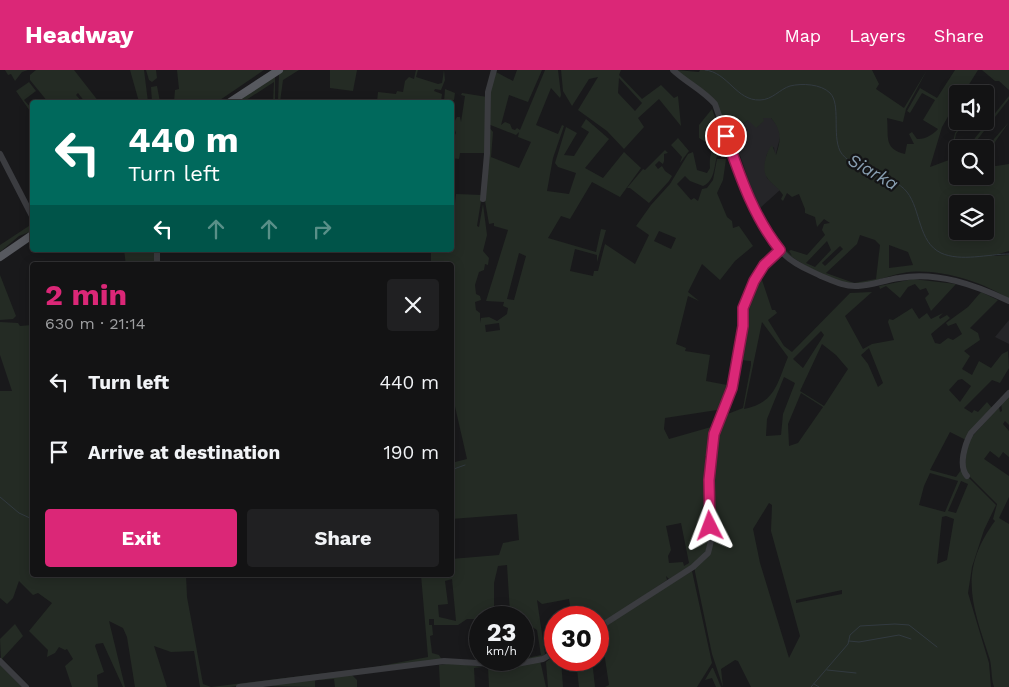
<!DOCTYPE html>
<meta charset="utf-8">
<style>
body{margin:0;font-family:"Work Sans",sans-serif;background:#202022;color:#f1f3f6;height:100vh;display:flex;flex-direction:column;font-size:19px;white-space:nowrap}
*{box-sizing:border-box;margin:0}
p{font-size:16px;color:#9d9ea0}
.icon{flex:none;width:28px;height:28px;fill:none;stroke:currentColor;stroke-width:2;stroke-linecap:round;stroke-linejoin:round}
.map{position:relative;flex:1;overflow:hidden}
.details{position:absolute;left:30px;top:192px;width:424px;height:315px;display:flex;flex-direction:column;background:#131314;border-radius:5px;box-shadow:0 2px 12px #0003,0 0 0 1px #323234}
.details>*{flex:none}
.top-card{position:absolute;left:30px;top:30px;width:424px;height:152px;border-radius:5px;box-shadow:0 2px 12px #0003,0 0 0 1px #323234;background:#00695c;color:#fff;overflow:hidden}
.controls{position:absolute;left:949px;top:15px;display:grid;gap:10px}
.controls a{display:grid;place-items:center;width:45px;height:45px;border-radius:5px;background:#131314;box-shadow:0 2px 12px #0003,0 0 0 1px #323234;font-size:25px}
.speed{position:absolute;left:469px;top:536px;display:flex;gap:10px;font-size:25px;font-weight:700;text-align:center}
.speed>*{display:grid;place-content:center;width:65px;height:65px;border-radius:50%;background:#131314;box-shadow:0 2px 12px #0003,0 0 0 1px #323234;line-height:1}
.speed small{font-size:12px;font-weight:400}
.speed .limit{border:8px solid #d22;background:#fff;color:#111}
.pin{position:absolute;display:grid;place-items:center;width:42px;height:42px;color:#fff;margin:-21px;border:2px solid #fff;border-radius:50%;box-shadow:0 1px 5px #0007}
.me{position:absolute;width:55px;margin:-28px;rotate:357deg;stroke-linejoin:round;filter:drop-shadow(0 0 4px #0008)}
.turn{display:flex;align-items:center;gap:18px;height:105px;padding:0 15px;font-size:22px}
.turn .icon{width:65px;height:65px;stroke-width:2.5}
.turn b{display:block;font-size:35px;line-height:42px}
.lanes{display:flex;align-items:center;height:48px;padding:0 15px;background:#0003;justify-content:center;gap:25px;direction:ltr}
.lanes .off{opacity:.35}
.round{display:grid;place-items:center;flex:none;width:52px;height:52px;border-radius:5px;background:#202022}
.summary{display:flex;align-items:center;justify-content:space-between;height:85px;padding:0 15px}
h1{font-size:30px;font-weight:700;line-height:38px;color:#db2777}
.cta{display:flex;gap:10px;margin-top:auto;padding:10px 15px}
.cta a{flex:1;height:58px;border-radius:5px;background:#db2777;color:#fff;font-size:20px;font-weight:700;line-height:58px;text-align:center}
.cta a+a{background:#202022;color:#f1f3f6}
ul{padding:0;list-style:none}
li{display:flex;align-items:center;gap:15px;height:70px;padding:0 15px}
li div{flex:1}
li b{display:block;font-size:19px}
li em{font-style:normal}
header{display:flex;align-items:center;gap:30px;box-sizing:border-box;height:70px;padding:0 25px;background:#db2777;color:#fff}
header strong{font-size:24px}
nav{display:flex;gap:28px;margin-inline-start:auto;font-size:18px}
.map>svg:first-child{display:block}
.built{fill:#252528}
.green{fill:#242b24;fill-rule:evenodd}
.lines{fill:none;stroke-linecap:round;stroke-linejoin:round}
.stream{stroke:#323a40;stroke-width:1}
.minor{stroke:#3b3c40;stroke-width:6}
.major{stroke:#57595f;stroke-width:8}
.route-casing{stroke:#8e194d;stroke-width:12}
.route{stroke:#db2777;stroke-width:9}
.labels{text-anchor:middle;stroke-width:4.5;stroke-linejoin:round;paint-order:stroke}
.water-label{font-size:18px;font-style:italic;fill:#889eb1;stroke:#141416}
</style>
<header>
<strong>Headway</strong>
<nav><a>Map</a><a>Layers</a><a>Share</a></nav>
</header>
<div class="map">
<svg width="1009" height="617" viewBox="0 0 1009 617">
<rect width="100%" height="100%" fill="#19191b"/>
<g class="built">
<path d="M755,44L763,48H771L778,56L781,64L775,87L774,77L767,84L765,95L767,108L780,120L758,140L740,85L738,86L733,72L737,59Z"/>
<path d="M1009,250V274L995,267Z"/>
</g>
<g class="green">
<path d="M5,0H28L22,2L15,11L11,4L8,5Z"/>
<path d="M36,0H74L99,32H85L78,23L76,25L82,32H48L30,10V5Z"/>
<path d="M130,0H144L148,32H139Z"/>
<path d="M146,0H156L157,8L152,12L149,10Z"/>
<path d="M177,0H264L217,32H174L175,20L179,19Z"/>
<path d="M283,0H299L283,10L280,32L278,31L279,4Z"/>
<path d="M330,0H357L353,21L330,18Z"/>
<path d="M416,0H418L416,7L438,14L442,13L444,0L445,10L441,20L435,19L434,21L442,24L441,32H377L378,22L396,24L397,21L403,22L405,11L409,7L414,9Z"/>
<path d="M517,0H542L528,32L509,25L501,55L505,52L510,54L512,59L515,60L517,58L520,60L545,0H558L561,25L560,28L551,18L536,55L558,64L562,55L564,56L553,88L547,121L569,124L576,103L558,97L555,93L566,57L577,63L564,85L574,86L589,62L581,57L586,49L609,69L585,98L603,108L624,82L641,98L620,127L592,112L570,149L561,146L548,168L596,182L601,159L606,160L597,192V185L575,179L570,201L593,206L594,201H598L605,174L635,194L649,165L636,156L651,135L670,114L688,84L693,82L697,100L707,103L710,98C709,86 711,76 724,70L728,81L717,86C714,96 715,111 703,116L690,111L685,106L677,114L691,130L694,128L698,131L702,119L707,118L713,110L717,89H726L723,110L717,123L727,147L732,151L733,158L739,156L753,176L735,191L720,210L702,194L688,222L699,231L688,226L676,274L686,278L685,281L710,285L706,311L727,315L732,296L735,297L710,386H705V390H710V472L702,489L669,509L666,506L667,510L598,557V548L572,547L569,529L542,534L537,530L545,584L542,587L513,593V591L541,585L537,560L523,551L522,548L517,547L510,543L507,495L498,496L494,513V536L491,540L492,543H506L507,547H477L476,549H467L458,555H434V549H429V555H432L433,565L430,566L432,583L439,585L442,590L230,617H200L194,581L171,582L154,576L167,617H135L127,567L123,558L109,551L125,617H123L103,573L96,574L95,576L104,602L97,605L98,617H72L65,596L73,589L67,579L65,580L59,577L55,583L47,587L48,580L29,561L52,533L38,523L33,525L19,511L13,528L7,534L0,528V321H12L0,285V252L18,253L20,256L32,255V505H186L187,527L203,614L211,617L375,597L428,587L421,505H451V489L499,485L503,473L519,470L517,444L451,449V393L467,389L451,319V195H431V180H451V133H455L456,124L482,125L477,156L479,157L483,134L487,165L483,181L489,188L488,195L485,194L484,200L479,202L475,215L476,224L480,226L481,230L475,232L476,240L480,243V253L481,248L489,247L497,251L507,244L508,238L503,236L504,232L486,231L508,160L494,156V153L489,154L485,131L488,56L493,62L491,87L519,98L531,72L518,67L519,62L516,65L488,54V28L496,2L513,11ZM659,161L676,168L671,179L654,171ZM519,183L526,186L514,230L507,229ZM499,253L500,260L486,262L485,255ZM717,340L719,342L711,357L669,369L664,359L665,348ZM681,453L689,493L684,496L683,492L669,493L668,486L671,480L666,456ZM452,509L456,551L439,547L438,535L448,534L445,511Z"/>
<path d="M561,0H621L619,5L642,29L661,15L674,28L678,26L681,56L659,29L638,48L644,57L624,79L607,61L578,40L598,7L589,9L572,36L563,21ZM619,8L642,33L635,41L618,23Z"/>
<path d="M676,0L699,2L700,0H872L879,14L876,19L904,38L927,0L906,39L903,52L887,48C889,66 883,79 905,84L907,74H914L909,64L912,62L917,69C924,70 934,64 938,59L923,50L935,30L922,23L910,43L907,41L920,18L937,28L955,0H978L963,24H958L957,31L942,57L930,97L949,90L955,63L965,51L956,64L951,88H957L958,106H985V88L986,86L994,69L1009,52L995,72L985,93L996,96L1009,94V181L992,186L1009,185V229C981,211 936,197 903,203C884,206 869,216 848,214C831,212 798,192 784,181L785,179L792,186L789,181L791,180L807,185L825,165L822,160L824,154L830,153L824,149L817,157L815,147L805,143V139L799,124L792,127L787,123L783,131L781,129L783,125C779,118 770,113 766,106C762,98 766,82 772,75L776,85C781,70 782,61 771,48H763L764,51L756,58L748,50L737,59L738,68L733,72L736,81L732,79L715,34ZM958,134H985V161H958ZM860,165L875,170L880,175L876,209L854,213L826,203L857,174ZM827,171L831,180L815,197L806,193ZM889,175L908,182L913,195L889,198ZM840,176L843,179L825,196L822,193Z"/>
<path d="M982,0H1009V20L999,11H995Z"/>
<path d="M275,5V32H273L274,12L243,32H234Z"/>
<path d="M29,12L36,21L24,30L32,39V44L16,21Z"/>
<path d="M157,16L160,32H152L151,17Z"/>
<path d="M445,19L455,23L454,30L444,32Z"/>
<path d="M462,23L487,27L486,83H460L459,89L451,88V72L456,63L453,54L457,47H460L461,52L465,26L461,25Z"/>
<path d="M1009,26V29L970,79L975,68Z"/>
<path d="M712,39L722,66L710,79L709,74L699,68V55Z"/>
<path d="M678,68L689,81L680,93L682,87L671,75Z"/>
<path d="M665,80L668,83L664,84V91L663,94L659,91L655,95L658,99L662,96L665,101L672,106L669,111L649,133L630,118H627L643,99L645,100Z"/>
<path d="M32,154V161L19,166L0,182V175Z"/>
<path d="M124,180H156L155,195H126Z"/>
<path d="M760,204L772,240H775L777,243L768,250L784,276L792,282L850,223L872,222L845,246L863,279L872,274L894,270L888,252L889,249L893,250L912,238L919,249L927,243L931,249L943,243L939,247L940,249L947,245L950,248L931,264L935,273L940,274L948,268L953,270L962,264L956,253L948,256L946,253L968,237L981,222L998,230L970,258L978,263L980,270L964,281L970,286L962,299L972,305L979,291L991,298L1002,284L1008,281L1009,298L1000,313L992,310L964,338L972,343L974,340L978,342L987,332L992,338L966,370L950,362L930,400L956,407L961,400L996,435L984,460L972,497L968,523L989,593L991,617H751L738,591L735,590L721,599L723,617L712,584L695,502V498L708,485L714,473L709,441L715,364L723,344L745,240ZM762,252L788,287C777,314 775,333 744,339ZM821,261L824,265L803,298L793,289ZM822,274L836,285L848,299L824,336L800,321ZM869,278L883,313L878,317L868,294L861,285ZM740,290L751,291V295L743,338L725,345ZM784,307L795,313L783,344L781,365L766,366L767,349ZM962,309L971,316L960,332L949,320L958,310ZM801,323L823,337L798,373L789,376L788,354ZM930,403L958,411L945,442L919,435L924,416ZM961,411L968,414L956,443L948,441ZM769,433L772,435L771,461L800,566L789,588L760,493L753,459ZM946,446L954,449L947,490L937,494L942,447ZM842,520V524L796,533V530Z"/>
<path d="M0,205L16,246L13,249L0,250Z"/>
<path d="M913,209L956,214L931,241L925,228L929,224L926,218L920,220L915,214L908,217L900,228L886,216L880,219L879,216Z"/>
<path d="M1009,325V355L1005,351L1003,354L1009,361V387L1003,382L999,388L990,381L984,389L1009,406V427L999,448L1009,454V617H994C991,608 992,599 990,590C973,536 957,503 995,451L993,449L997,434L964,401L968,371L999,337L1000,342L1002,341L1001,333Z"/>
<path d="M692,501L712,593L697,617H605L609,615L601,562L598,563V559Z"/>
<path d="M15,554L23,566L1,590L0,569Z"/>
<path d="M555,585V590H561L563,617H548L546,592Z"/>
<path d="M540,590L546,617H489L488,597Z"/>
<path d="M576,590H592L595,617H579Z"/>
<path d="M453,593L482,597L474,598L475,617H440L439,595Z"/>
<path d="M0,595L22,617H0Z"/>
<path d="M712,598H713L721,617H716L712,608L705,610Z"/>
<path d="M352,605L357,610V617H335L334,609L320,610V608Z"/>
<path d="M317,608L315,611V617L269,616Z"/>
</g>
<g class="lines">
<g class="stream">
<path d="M705,0C728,2 736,31 760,30C772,30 780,19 790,16C802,13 821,14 830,23C841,34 832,64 840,81C850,100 893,104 907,122C921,140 918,172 941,183C961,192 988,184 1009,184"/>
<path d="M451,400L465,395"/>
<path d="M0,427L19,443L32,449"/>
<path d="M849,571L859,572L899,565L911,569"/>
<path d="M827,600L856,603"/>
<path d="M814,614L819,617"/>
<path d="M811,617L848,574L850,565L860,556L895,554L909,555L937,577"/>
</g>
<g class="minor">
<path d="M673,0C687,13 703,20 715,34C733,84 746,147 785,185C795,195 809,200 821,206C833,211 845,217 858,216C872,215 885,210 899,208C937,201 975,215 1009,231"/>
<path d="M0,84L32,146"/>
<path d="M483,129L487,84L488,22L494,0"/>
<path d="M157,195V180"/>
<path d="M967,406C958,396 965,374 971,363L1009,323"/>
<path d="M598,558L693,497L708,483L711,471L708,440L714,364L731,318L743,256V238L754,211L764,195L780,180"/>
<path d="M0,591L26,617"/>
<path d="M239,617L444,591L511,595L543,589L555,582"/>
</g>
<g class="major">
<path d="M230,32L279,0"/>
<path d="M0,187L32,165"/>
</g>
</g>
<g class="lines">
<defs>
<path id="route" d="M710,456L709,410L714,364L732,318L743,256V238L754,211L764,195L780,180C753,146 740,106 726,66"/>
</defs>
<use href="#route" class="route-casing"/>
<use href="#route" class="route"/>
</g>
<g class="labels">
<g class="water-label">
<text transform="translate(873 102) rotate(30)" y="6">Siarka</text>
</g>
</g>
</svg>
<div class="controls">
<a><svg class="icon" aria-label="sound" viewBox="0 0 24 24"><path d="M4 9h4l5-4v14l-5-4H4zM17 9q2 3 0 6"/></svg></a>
<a><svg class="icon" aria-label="search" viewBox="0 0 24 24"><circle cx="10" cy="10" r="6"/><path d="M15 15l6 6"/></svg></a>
<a><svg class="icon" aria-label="layers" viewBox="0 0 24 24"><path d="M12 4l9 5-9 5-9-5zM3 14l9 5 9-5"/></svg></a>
</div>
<div class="speed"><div>23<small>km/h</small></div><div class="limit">30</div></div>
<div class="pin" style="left:726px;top:66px;background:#d93025"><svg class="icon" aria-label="arrive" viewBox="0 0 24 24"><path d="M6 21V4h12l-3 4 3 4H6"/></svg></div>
<svg class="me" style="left:710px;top:456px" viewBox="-20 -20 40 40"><path d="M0-17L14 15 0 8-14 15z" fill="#db2777" stroke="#fff" stroke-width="4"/></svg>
<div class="top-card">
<div class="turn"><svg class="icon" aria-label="left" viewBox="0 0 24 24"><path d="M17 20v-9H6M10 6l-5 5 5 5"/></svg><div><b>440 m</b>Turn left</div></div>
<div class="lanes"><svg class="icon" aria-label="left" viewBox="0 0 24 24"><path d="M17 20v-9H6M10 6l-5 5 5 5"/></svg><svg class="icon off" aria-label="ahead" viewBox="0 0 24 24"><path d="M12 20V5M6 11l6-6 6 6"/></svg><svg class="icon off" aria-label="ahead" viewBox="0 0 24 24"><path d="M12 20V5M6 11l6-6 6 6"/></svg><svg class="icon off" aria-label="right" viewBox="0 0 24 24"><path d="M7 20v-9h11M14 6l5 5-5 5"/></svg></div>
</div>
<section class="details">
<div class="summary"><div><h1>2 min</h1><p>630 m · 21:14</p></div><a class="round"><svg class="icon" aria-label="close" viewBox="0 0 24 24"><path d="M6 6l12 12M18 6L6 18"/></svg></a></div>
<ul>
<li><svg class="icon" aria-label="left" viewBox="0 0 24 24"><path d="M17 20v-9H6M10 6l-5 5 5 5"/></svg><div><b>Turn left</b></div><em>440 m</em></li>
<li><svg class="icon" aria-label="arrive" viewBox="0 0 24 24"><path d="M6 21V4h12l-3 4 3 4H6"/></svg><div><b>Arrive at destination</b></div><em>190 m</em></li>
</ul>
<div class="cta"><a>Exit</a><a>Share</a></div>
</section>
</div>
